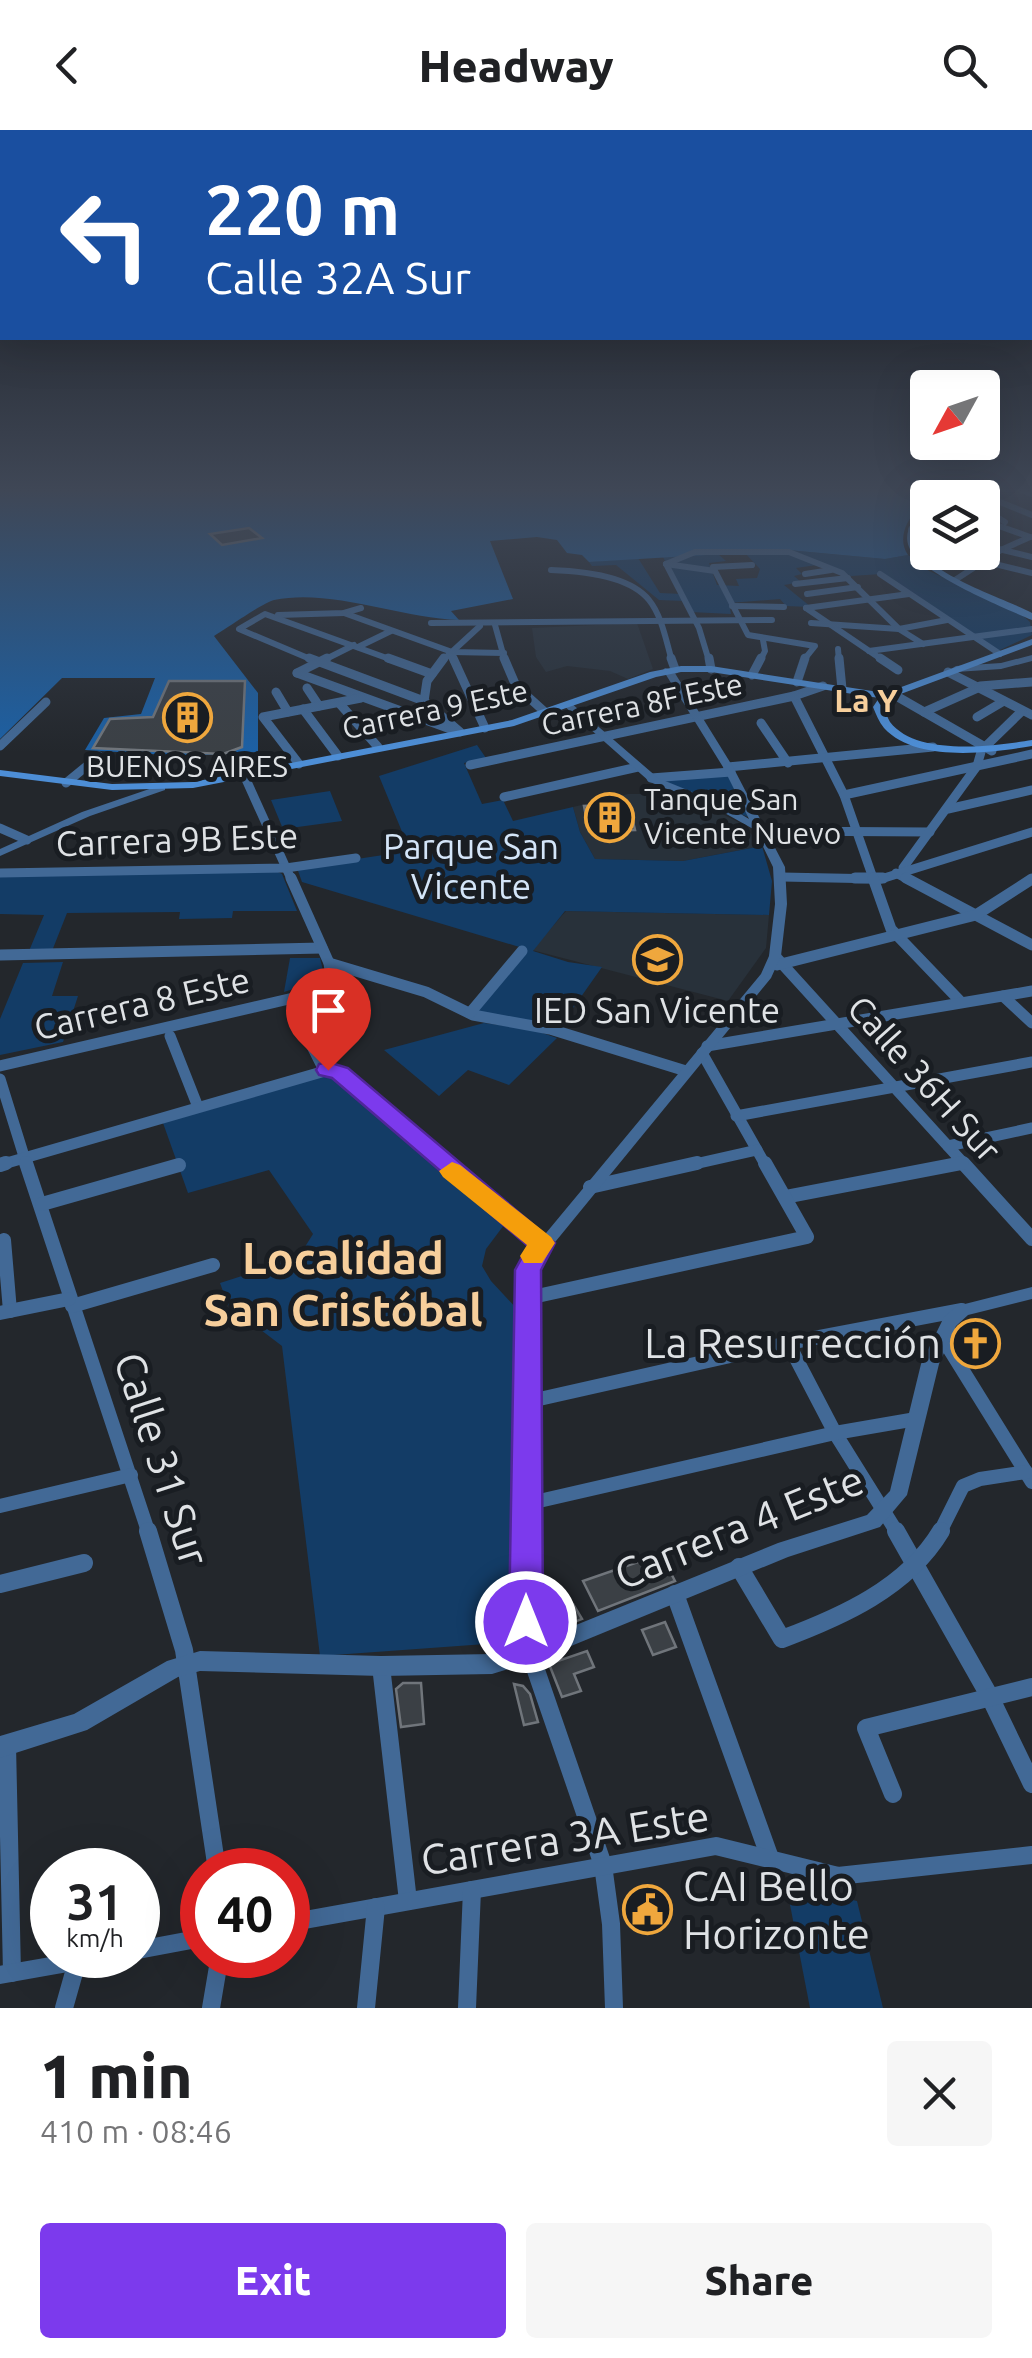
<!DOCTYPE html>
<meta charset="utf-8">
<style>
body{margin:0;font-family:Ubuntu,sans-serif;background:#f6f6f6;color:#202124;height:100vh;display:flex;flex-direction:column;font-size:38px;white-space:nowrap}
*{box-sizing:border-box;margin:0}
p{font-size:32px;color:#757577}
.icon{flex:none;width:55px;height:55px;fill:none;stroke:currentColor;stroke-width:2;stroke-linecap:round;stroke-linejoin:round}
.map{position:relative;height:1878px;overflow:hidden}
.sheet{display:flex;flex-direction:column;background:#fff;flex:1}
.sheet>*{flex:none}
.banner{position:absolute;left:0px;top:0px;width:1032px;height:210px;box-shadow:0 10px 40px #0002;background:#1a4fa0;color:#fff;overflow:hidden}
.needle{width:65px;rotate:230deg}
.buttons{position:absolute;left:910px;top:240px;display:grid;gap:20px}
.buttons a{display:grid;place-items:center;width:90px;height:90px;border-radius:10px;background:#fff;box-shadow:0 10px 40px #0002;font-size:50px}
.speed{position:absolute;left:30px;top:1718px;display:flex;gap:20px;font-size:50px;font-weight:700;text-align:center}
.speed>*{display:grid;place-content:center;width:130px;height:130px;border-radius:50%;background:#fff;box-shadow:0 10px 40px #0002;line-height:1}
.speed small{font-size:25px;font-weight:400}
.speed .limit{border:15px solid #d22;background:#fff;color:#111}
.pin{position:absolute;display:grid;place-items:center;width:85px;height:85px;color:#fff;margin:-102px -42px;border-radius:50% 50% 50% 0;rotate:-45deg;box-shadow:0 0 10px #0007}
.pin .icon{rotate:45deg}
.me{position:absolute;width:110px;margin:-55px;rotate:0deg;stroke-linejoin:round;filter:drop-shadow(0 0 8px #0008)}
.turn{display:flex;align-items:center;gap:35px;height:210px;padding:0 40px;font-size:45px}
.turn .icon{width:130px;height:130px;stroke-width:2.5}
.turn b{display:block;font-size:70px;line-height:85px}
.round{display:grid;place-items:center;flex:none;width:105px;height:105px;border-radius:10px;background:#f6f6f6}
.summary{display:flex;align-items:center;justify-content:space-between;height:170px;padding:0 40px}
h1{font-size:60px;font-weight:800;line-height:75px}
.cta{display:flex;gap:20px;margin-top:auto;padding:20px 40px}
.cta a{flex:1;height:115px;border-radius:10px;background:#7c3aed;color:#fff;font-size:40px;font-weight:800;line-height:115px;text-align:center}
.cta a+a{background:#f6f6f6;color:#202124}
header{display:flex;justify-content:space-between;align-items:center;height:130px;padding:0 40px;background:#fff;font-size:45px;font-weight:800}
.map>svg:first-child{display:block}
.built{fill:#28313a}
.green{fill:#133c66}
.forest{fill:#1c60a4}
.building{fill:#3b4045;stroke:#70757b;stroke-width:2.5}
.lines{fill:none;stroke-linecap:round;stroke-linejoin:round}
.minor-far4{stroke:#426996;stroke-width:6}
.minor-far3{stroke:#426996;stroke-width:9}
.minor-far2{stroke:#426996;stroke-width:11}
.minor-far1{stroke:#426996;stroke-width:14}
.minor{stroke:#426996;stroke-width:18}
.tertiary{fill:#426996;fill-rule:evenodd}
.secondary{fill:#4d8ed6;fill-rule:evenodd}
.route{fill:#7c3aed;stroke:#51269a;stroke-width:2.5}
.slow{fill:#f59e0b}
.labels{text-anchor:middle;stroke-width:10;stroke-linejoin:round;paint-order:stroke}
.far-street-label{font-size:30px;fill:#dfe2e5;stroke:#191d22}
.far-poi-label{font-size:30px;fill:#dfe2e5;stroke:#191d22}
.far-neighbourhood-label{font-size:32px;font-weight:bold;fill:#f7cf9c;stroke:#191d22}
.street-label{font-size:35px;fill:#dfe2e5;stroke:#191d22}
.park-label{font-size:35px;fill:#d4e5f8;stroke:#191d22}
.poi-label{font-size:35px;fill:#dfe2e5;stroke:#191d22}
.near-poi-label{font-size:42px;fill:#dfe2e5;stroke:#191d22;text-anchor:end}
.near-street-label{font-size:42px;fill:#dfe2e5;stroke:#191d22}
.district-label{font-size:45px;font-weight:bold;fill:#f7cf9c;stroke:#191d22}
</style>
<header><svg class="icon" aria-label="back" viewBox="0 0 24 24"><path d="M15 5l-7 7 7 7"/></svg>Headway<svg class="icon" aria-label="search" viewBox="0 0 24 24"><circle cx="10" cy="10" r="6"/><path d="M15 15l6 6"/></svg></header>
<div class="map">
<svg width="1032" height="1878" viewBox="0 0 1032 1878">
<rect width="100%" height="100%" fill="#23272c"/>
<g class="built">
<path d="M637,493L653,539L628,549L610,541L567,536L546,542L536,527L532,498Z"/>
<path d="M628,664H675L701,673L742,694L762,716L683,731L595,729L580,702L573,677Z"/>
<path d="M566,781L769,785L766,818L728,871L532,820Z"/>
</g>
<g class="green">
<path d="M788,420L885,429L908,425L929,441L1020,483L1030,492L1032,505L998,521L881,444L851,446L824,434L796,438L802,444L794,446L801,452L784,455L811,477L786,476L780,469L729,473L731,484L691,482L686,471L659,470L616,435L592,436L589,432L638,428L660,463L682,464L663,427L718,424L726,431L709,433L717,455L739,456L736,449L757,448L760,439L744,422Z"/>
<path d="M477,615L486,628L464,633L482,674L503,670L513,691L573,677L580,702L595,729L683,731L762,716L772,751L769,785L565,781L533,821L568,832L602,837L559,898L477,882L526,819L302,752L297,738L410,721L379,646Z"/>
<path d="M728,645L748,687L662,650Z"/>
<path d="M330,661L342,691L283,699L271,670Z"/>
<path d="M278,742L282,744L297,781H233L232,788L179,789L180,782L67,783L52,821H29L44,785L0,784V746Z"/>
<path d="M290,828H320L325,849L284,862Z"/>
<path d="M63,832L52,866H78L63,912L0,925V889L23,833Z"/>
<path d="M484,893L531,899L557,908L509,955L468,940L439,966L384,920Z"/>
<path d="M323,946H333L504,1095L486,1119L482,1136L491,1151L518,1180L515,1512L320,1526L282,1216L228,1175L220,1153L298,1128L313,1104L269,1040L188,1063L163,993Z"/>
<path d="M786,1754L857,1771L883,1878H810Z"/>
</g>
<path class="forest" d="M0,359H910L933,366C916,376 893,403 908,425L885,429L788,420L589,432L582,425L567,423L557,410L537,407L490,411L513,469L451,481L459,490C399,488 331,458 274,470C264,472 226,499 214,506L258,563V622L183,626L85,620L104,588L141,584L155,548H62L0,609Z"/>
<g class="building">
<path d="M249,398L262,408L222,415L210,404Z"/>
<path d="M169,551H245L242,617L223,624L93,618L110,589L153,587Z"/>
<path d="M629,675L635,700L589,701L584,676Z"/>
<path d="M971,1199L990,1221L968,1228L957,1210Z"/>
<path d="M661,1424L675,1451L598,1481L583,1451Z"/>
<path d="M573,1474L582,1489L544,1504L543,1479Z"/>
<path d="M665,1492L676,1517L653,1525L642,1500Z"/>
<path d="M587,1521L594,1537L574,1544L581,1561L562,1567L549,1534Z"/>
<path d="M403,1553H421L424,1594L401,1597L396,1559Z"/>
<path d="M514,1554L523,1556L530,1564L538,1592L524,1595Z"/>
<path d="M657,1764L662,1794L638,1796L634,1766Z"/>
</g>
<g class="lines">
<g class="minor-far4">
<path d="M968,359L1032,385"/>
<path d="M1019,359L1032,364"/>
<path d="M982,378L1005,392"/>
<path d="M982,390L1030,407"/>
<path d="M911,399L928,403"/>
<path d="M982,415L1032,427"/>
<path d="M945,422L1032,443"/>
<path d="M666,434L695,422H789L842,443L899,499L923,514"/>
<path d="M666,434L699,498L709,531"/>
<path d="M666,434L715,441"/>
<path d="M752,435L713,437L748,505L815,516L803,531"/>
<path d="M551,440C581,441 629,445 649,470C662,486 666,511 672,531"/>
<path d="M805,444L831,440"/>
<path d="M880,444L1000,524"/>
<path d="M955,450L1001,420L1030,407"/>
<path d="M795,454L848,448"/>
<path d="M807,464L858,457"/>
<path d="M732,476L784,477"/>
<path d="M806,478L884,531"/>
<path d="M806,478L909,464"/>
<path d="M344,483L452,522L504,523"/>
<path d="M278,485L344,483L361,478"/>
<path d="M431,493L772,490"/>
<path d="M811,493L899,499L947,490"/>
<path d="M495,495L505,531"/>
<path d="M358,517L391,501"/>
<path d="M838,519L839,531"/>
<path d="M869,521L1032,499"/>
<path d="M452,522L453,531"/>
<path d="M315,531L239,499L265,484L395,531"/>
<path d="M322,531L354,515"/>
<path d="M442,531L480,496"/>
<path d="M760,531L765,521L763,510"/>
</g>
<g class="minor-far3">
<path d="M309,528L424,571L460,602"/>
<path d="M388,528L432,544"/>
<path d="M453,528L485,598"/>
<path d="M504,528L516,556L546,583"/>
<path d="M671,528L675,539"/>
<path d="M709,528L711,539"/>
<path d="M839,528L842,559"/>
<path d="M880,528L898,540"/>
<path d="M948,542L1032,585"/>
<path d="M297,543L453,600"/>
<path d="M297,543L327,528"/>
<path d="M752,545L761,528"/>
<path d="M797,552L805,528"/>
<path d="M980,556L1032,552"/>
<path d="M307,558L319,576"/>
<path d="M276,562L288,582"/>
<path d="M891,563L992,621"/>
<path d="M794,566L844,665L874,751"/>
<path d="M424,571L427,551L444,528"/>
<path d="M339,573L378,617"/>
<path d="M303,579L338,626"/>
<path d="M924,582L978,558"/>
<path d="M977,587L1004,571"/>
<path d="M761,593L788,633"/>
<path d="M0,616L46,572"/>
<path d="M985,617L1022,581"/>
<path d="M299,634L263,587L361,568"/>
<path d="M470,635L794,566L823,556"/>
<path d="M728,637L933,617"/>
<path d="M244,645L292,751"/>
<path d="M651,648L731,642"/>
<path d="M66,653L99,626"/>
<path d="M844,665L1032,624"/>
<path d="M504,667L638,637"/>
<path d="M948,679L1032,660"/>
<path d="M0,698L27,710"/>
<path d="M758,701L930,702"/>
<path d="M903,738L977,636L981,622"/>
<path d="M0,743L286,738L356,728"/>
<path d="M896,743L911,751"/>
<path d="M782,747L881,749L1032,702"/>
</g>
<g class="minor-far2">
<path d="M855,748H883"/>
<path d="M873,748L891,799L961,872"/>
<path d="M906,748L1032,815"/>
<path d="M0,825L322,818"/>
<path d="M775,826L966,1036"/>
<path d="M329,833L426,862L473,885L550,899L686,941"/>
<path d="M777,835L976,785L1032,749"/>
<path d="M1003,866L1032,893"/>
<path d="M292,877L324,940"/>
<path d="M470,883L522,821"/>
<path d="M170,906L198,977"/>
<path d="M707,916L1032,861"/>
<path d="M702,923L766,1036"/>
<path d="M0,936L319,862L332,855L329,833L291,748"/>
<path d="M0,949L27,1036"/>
<path d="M736,986L1032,932"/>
<path d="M948,1016L1032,998"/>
<path d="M0,1035L332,939L449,1036"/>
<path d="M686,1036L757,1020"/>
<path d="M948,1036L963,1033"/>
</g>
<g class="minor-far1">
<path d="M26,1033L149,1404"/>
<path d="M446,1033L542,1113"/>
<path d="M963,1033L1032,1109"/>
<path d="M0,1035L6,1033"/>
<path d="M590,1057L697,1033"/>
<path d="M785,1067L962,1033"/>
<path d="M42,1074L179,1035"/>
<path d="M4,1110L10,1181"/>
<path d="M528,1168L807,1107L765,1033"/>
<path d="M72,1176L213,1135"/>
<path d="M0,1183L69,1169"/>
<path d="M942,1207L1032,1352"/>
<path d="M788,1213L835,1303L898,1404"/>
<path d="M526,1272L788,1213L962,1180"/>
<path d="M526,1374L835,1303L916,1289"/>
<path d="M0,1376L131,1345"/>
<path d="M939,1404L963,1356L980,1349L1026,1342"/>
</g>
<g class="minor">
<path d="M148,1401L184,1520L217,1740"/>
<path d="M896,1401L990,1567L1032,1654"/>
<path d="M739,1437L782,1509C841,1487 907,1458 941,1401"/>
<path d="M0,1454L84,1433"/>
<path d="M675,1464L770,1728"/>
<path d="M530,1523L603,1735L611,1794L614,1878"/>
<path d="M381,1536L408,1771"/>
<path d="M7,1615L12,1843"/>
<path d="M893,1664L866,1598L1032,1557"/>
<path d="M288,1793L716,1716L838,1746L1032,1725"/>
<path d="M138,1820L202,1808"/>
<path d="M0,1845L113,1825"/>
<path d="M64,1878L77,1832"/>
<path d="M211,1878L220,1825"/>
<path d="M366,1878L376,1777"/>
<path d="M467,1878L472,1760"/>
</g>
<g class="tertiary">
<path d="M1032,525V531L1001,539L956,542L951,539L956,536L1001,533Z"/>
<path d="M665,538L673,540L733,637L785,737L787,774L781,826L771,848L538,1133L536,1492L539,1510L778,1413L867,1385L890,1361L921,1234L944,1187L957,1176L1032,1157V1169L968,1185L956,1196L939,1234L907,1365L880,1397L788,1427L537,1530L492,1544L381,1546L200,1541L178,1547L87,1600L0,1628V1606L74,1584L167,1531L200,1521L381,1526L492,1524L519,1516L516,1492L517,1374L522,1132L761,844L769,826L775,774L773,737L755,700L721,681L650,652L563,575L571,573L658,648L729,677L749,689L723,637L663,540Z"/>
<path d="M161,655L165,656V660L90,686L0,726V719L82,682Z"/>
</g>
<g class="secondary">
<path d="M950,359H959L945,368H935Z"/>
<path d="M925,374H928C928,388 914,394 916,409C918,442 1005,468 1032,483V490C1004,478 919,443 909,417C902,400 916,387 925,374Z"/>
<path d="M1032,509V515L890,568L883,577C886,582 887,587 890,592C917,627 995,616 1032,610V616C990,623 916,633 884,598C879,592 876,584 873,577L879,568L711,542H681L656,547L514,596L193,658L112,660L0,646V640L112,654L193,652L512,590L650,542L681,536H711L885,563Z"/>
</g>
</g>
<linearGradient id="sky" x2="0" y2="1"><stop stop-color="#131518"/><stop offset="0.58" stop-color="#3f4756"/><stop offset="1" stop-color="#3f4756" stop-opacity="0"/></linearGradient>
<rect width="1032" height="622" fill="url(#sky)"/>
<path class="route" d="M328,932L348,938L555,1113L541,1140L543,1492L538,1503L526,1507L514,1503L509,1492L515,1140L528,1116L332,948L319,945L316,940L319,934Z"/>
<path class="slow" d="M452,1032L460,1035L551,1107L555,1113L542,1133H524L520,1126L527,1115L443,1047L439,1041Z"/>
<defs>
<symbol id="building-ring" viewBox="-11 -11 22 22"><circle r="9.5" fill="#191d22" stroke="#efa73d" stroke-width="1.5"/><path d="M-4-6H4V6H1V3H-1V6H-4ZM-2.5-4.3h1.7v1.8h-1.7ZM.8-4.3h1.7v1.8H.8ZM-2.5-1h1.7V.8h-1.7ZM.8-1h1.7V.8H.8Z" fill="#efa73d"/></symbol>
<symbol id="school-ring" viewBox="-11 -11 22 22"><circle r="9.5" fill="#191d22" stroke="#efa73d" stroke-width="1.5"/><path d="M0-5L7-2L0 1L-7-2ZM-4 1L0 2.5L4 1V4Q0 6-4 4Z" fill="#efa73d"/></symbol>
<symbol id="church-ring" viewBox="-11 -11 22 22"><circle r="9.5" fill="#191d22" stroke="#efa73d" stroke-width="1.5"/><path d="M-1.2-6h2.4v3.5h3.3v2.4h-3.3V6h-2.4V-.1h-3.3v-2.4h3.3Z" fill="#efa73d"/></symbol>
<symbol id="civic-ring" viewBox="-11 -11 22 22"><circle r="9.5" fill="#191d22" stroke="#efa73d" stroke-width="1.5"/><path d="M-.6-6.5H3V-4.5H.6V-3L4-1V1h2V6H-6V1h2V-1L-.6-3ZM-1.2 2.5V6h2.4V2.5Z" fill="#efa73d"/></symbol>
</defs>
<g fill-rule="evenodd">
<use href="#building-ring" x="160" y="560" width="55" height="55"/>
<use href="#building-ring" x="582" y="660" width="55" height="55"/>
<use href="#school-ring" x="630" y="802" width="55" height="55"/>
<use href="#church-ring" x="948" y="1186" width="55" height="55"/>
<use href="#civic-ring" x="620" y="1752" width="55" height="55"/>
</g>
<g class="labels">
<g class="far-street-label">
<text transform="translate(642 575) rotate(-12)" y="10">Carrera 8F Este</text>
<text transform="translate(435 580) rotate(-12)" y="10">Carrera 9 Este</text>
</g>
<g class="far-poi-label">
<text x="187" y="647">BUENOS AIRES</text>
<text x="644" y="680" text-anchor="start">Tanque San<tspan x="644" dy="34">Vicente Nuevo</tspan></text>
</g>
<g class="far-neighbourhood-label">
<text x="866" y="582">La Y</text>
</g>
<g class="street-label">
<text transform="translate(177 710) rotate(-2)" y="12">Carrera 9B Este</text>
<text transform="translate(142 874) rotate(-13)" y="12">Carrera 8 Este</text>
<text transform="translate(924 949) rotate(48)" y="12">Calle 36H Sur</text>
</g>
<g class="park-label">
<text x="471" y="729">Parque San<tspan x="471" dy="40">Vicente</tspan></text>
</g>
<g class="poi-label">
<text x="657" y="893">IED San Vicente</text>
</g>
<g class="near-poi-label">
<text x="941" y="1228">La Resurrección</text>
<text x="683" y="1771" text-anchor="start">CAI Bello<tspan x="683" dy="48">Horizonte</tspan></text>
</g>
<g class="near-street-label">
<text transform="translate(162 1329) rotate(72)" y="15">Calle 31 Sur</text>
<text transform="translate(739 1397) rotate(-22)" y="15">Carrera 4 Este</text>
<text transform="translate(565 1708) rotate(-9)" y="15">Carrera 3A Este</text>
</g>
<g class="district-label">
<text x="343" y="1144">Localidad<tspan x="343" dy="52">San Cristóbal</tspan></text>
</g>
</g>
</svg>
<div class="buttons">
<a><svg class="needle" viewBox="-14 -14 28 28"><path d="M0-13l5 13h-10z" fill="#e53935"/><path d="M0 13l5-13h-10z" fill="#757577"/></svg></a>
<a><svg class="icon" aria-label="layers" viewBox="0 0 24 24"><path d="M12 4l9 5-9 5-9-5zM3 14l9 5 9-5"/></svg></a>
</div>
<div class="speed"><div>31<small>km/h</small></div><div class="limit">40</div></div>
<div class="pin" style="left:328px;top:940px;background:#d93025"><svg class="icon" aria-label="arrive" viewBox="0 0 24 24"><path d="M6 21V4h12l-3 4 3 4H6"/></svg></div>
<svg class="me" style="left:526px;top:1492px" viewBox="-20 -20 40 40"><circle r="17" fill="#7c3aed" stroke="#fff" stroke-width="3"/><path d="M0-11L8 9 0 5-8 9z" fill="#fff"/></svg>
<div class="banner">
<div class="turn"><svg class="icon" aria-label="left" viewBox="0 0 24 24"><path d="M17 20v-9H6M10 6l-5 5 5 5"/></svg><div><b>220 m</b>Calle 32A Sur</div></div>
</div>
</div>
<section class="sheet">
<div class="summary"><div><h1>1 min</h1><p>410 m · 08:46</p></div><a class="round"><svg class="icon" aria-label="close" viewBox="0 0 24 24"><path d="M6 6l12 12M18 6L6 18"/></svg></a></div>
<div class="cta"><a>Exit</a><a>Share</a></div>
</section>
